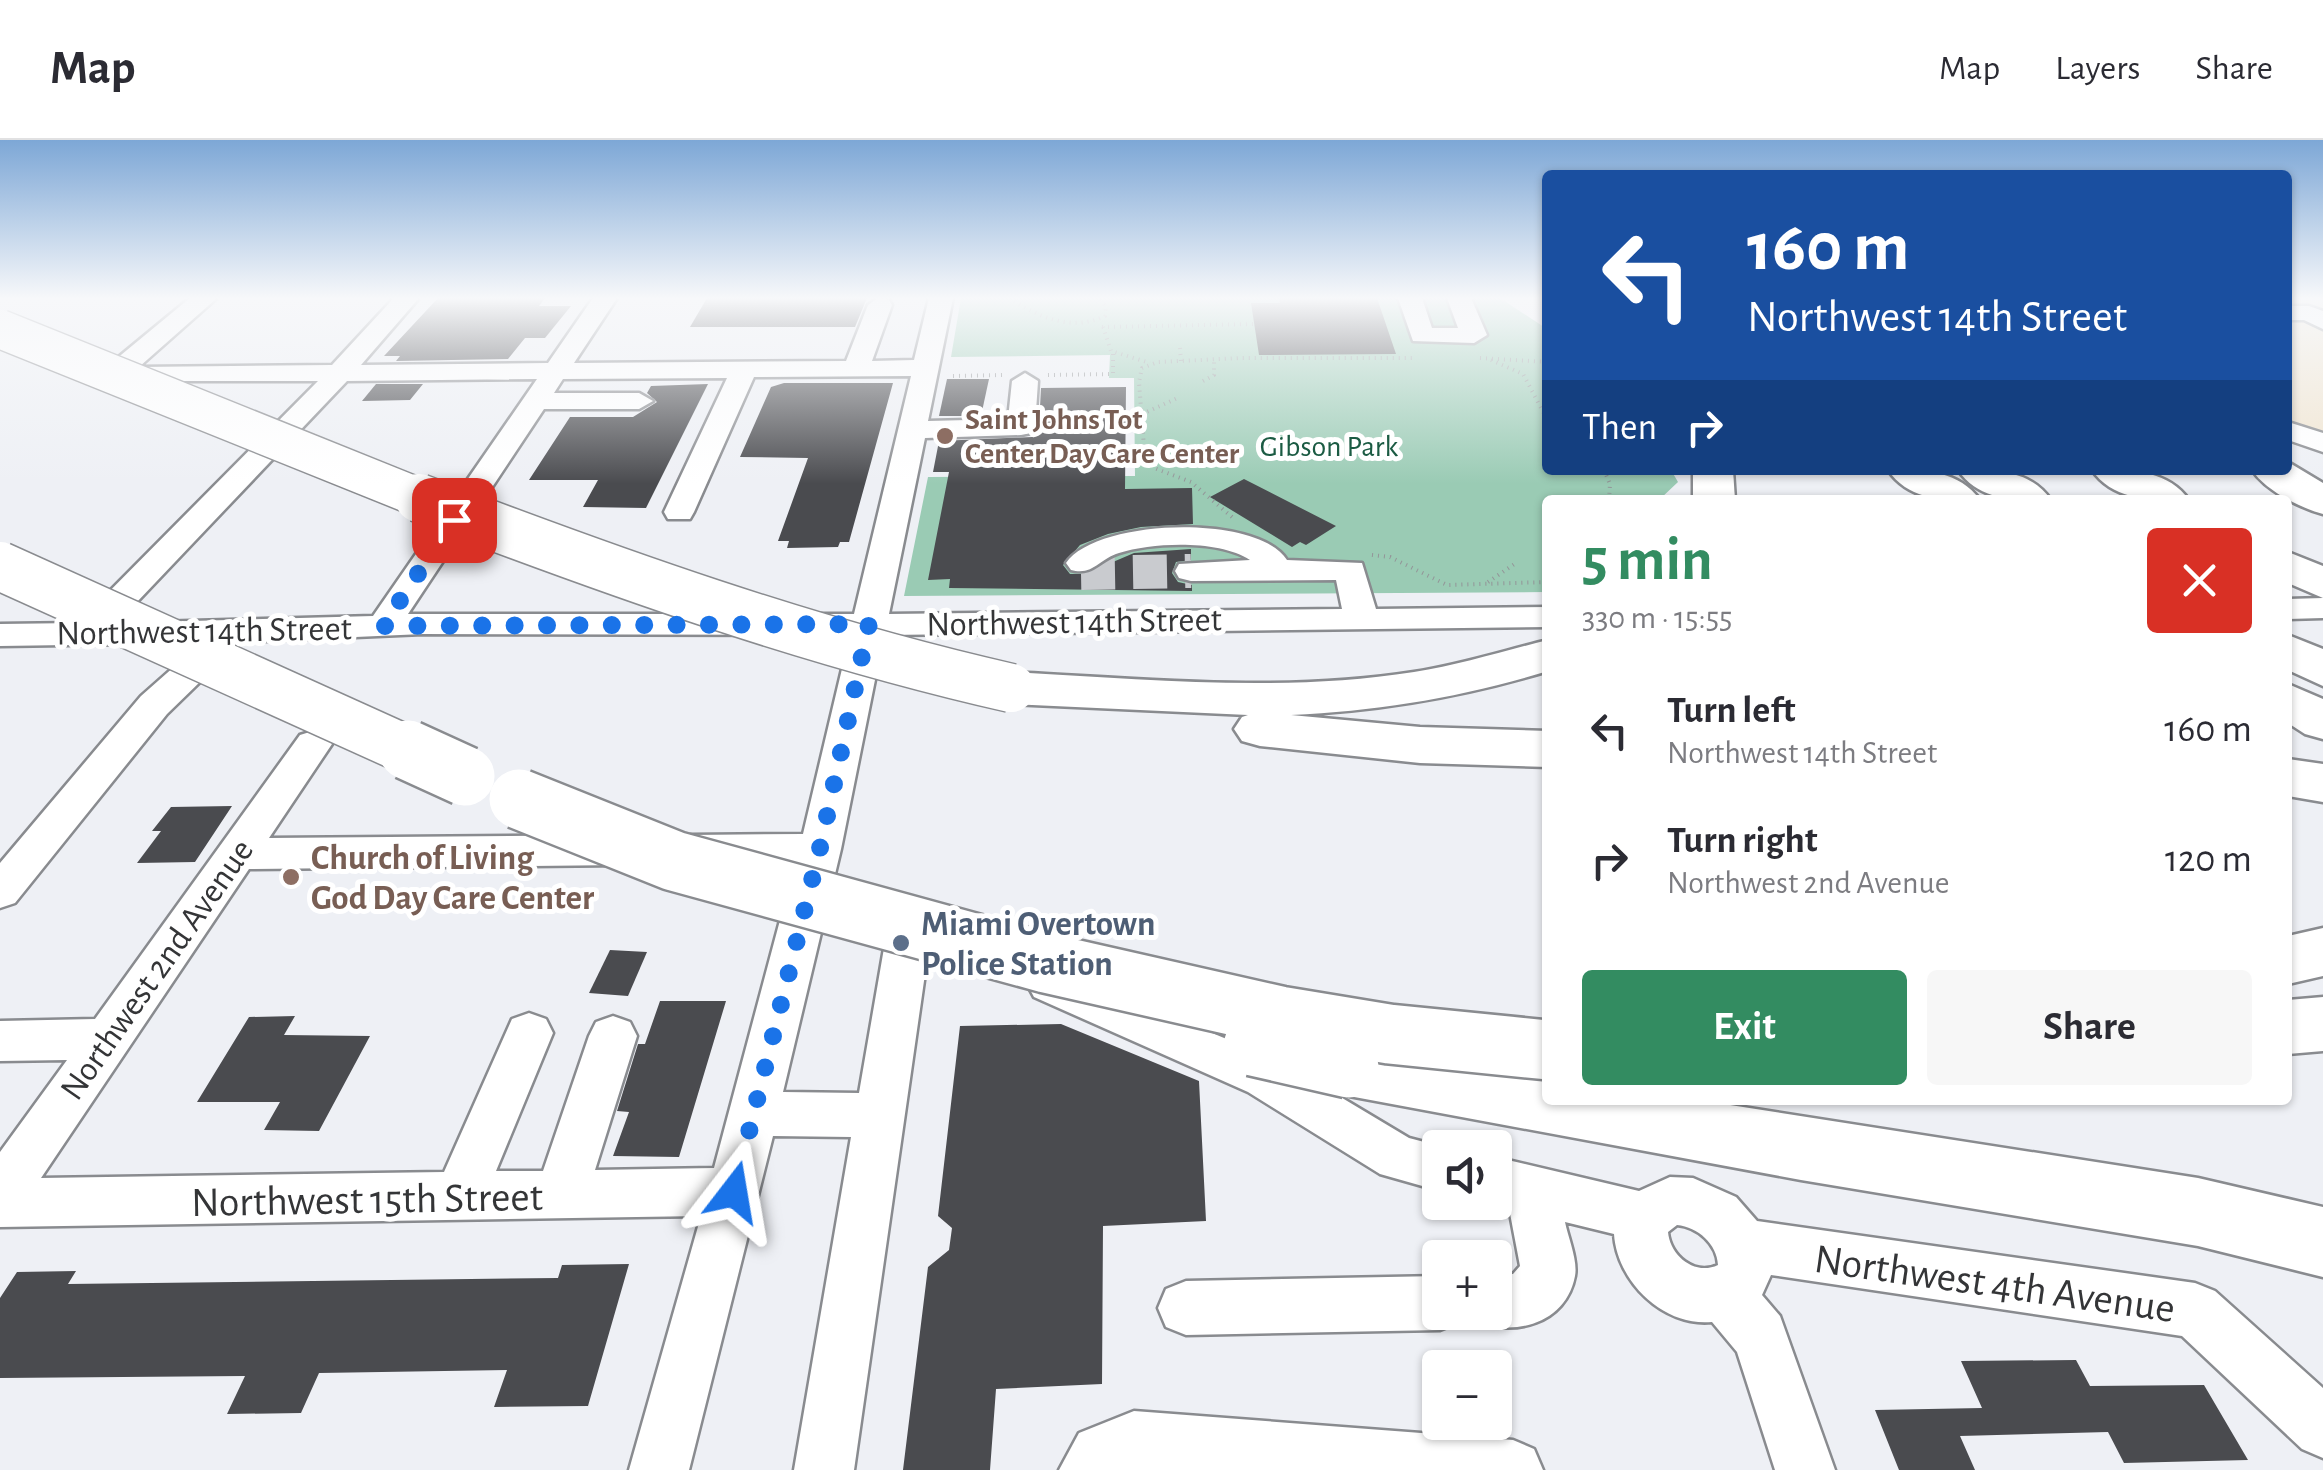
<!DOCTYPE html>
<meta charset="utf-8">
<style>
body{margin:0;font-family:"Alegreya Sans",sans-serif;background:#f7f7f7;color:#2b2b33;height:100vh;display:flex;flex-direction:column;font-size:38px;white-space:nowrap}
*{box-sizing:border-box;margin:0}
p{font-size:32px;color:#7c7c81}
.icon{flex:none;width:55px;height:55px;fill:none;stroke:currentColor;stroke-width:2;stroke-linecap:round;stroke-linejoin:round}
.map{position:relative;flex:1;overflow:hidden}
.side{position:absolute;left:1542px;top:355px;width:750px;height:610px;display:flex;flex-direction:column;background:#fff;border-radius:10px;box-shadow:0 2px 8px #0004}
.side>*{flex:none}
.hud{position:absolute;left:1542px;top:30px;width:750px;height:305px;border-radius:10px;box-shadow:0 2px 8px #0004;background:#1a4fa0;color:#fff;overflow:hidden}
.buttons{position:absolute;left:1422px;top:990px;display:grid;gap:20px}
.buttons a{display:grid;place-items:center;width:90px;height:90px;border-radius:10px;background:#fff;box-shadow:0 2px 8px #0004;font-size:50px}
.pin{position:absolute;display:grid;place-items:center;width:85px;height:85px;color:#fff;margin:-42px;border-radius:20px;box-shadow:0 5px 15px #0006}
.me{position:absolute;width:110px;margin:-55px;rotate:14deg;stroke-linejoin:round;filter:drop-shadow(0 0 8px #0008)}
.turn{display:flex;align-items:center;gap:35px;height:210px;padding:0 40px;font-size:45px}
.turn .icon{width:130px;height:130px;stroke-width:2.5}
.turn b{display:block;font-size:70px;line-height:85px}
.then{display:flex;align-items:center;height:95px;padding:0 40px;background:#0003;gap:20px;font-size:38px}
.round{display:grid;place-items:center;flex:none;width:105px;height:105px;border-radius:10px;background:#f7f7f7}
.summary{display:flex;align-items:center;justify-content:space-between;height:170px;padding:0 40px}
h1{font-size:60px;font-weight:700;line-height:75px;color:#338c61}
.action{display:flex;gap:20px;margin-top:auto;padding:20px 40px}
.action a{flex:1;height:115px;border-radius:10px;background:#338c61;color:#fff;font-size:40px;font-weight:700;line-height:115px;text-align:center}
.action a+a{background:#f7f7f7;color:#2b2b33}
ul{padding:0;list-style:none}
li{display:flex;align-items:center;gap:30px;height:130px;padding:0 40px}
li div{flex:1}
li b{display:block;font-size:38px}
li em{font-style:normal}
header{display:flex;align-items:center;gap:60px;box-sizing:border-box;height:140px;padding:0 50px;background:#fff;border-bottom:2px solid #e1e1e2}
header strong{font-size:48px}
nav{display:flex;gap:55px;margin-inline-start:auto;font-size:35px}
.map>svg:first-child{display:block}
.education{fill:#f1e5d0}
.green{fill:#9acbb4}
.building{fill:#4a4b4f}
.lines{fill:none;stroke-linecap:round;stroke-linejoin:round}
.minor-tunnel{stroke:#c9cbcf;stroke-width:34;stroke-dasharray:34 18;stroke-linecap:butt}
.minor-casing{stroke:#898b8f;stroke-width:5}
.highway-casing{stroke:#898b8f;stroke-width:5}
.path{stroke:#939598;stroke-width:4;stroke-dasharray:1 5;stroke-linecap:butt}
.minor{fill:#fff;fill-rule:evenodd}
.highway{fill:#fff;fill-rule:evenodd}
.highway-bridge-far2-casing{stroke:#898b8f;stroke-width:41;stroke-linecap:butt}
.highway-bridge-far1-casing{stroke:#898b8f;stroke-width:51;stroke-linecap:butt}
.highway-bridge-casing{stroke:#898b8f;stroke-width:64;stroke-linecap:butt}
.highway-bridge-far2{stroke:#fff;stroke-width:38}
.highway-bridge-far1{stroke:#fff;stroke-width:48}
.highway-bridge{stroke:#fff;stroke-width:59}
.route{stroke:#1a73e8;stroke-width:18;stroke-dasharray:0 32.4}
.education-dot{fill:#8d6e63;stroke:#fff;stroke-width:4}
.service-dot{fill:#5c6f8a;stroke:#fff;stroke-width:4}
.labels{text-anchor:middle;stroke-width:10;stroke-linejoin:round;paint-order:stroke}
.far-education-label{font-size:30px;font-weight:bold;fill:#785e54;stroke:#fff;text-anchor:start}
.far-park-label{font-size:30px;fill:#1b5b43;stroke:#fff}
.street-label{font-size:35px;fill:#343537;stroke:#fff}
.education-label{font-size:35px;font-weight:bold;fill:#785e54;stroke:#fff;text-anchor:start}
.service-label{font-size:35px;font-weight:bold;fill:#4e5e75;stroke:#fff;text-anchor:start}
.near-street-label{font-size:42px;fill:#343537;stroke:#fff}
</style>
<header>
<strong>Map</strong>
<nav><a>Map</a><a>Layers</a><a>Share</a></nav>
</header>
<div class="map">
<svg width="2323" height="1330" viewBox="0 0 2323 1330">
<rect width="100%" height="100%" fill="#eef0f5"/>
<path class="education" d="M2288,158H2323V313L2288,300Z"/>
<path class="green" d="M961,158H1500L1547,189L1548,330H1671L1678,342L1659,360H1548L1547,452L904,456L928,337L1135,336L1134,238H1109L1110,215L951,217Z"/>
<g class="building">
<path d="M438,158H545L539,166H571L545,198H525L508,219L396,221L400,216H384Z"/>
<path d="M707,158H867L855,187H690Z"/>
<path d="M1279,158H1377L1396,214L1259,215L1251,163H1280Z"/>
<path d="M947,239H989L981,276H939Z"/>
<path d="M784,243H893L849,402H840L838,407L787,408L789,401H778L808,318L740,317L771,247Z"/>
<path d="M376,244H423L410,260L362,261Z"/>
<path d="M708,244L646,368L583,367L598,340H529L570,277H633L657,262L647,253L651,246Z"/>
<path d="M1126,247L1125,349L1192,348L1193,384L1141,387L1108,394L1080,405L1063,425L1070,434H1085L1134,413L1191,409V420L1176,422L1172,433L1178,442L1192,445V451L949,448L950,439L928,440L949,332H933L939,301L1032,297L1039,287L1041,248Z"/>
<path d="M1244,339L1336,386L1306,405L1300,402L1292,407L1210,357Z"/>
<path d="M232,666L195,722L137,723L161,691H152L171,667Z"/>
<path d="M610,810L647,812L628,856L589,853Z"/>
<path d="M660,861H726L679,1017L613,1016L629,972L617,971L638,904H645Z"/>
<path d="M295,876L284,895L370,896L319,991L264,990L280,962H197L249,877Z"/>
<path d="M1061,884L1199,941L1206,1081L1103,1086L1102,1244L996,1249L990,1330H903L928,1127L949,1110L952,1088L938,1076L960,886Z"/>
<path d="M629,1124L588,1266L494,1267L507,1230L319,1233L301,1273L227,1274L245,1236L0,1238V1158L17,1132L76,1131L68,1144L558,1138L562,1125Z"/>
<path d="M2076,1220L2090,1246L2204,1245L2248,1320L2124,1323L2108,1292L1960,1296L1975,1330H1899L1875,1270L1982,1268L1961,1221Z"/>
</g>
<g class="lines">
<path class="minor-tunnel" d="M1081,433L1191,431"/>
<defs>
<g id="minor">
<path d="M190,158H217L139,227L332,225L394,158H419L361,225L548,223L593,158H617L574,223L846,221L868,165L878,158L889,160L892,165L872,221L914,220L929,158H953L928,281L1008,279L1012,241L1025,233L1038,241L1035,287L1031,293L1021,295L925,298L889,474L1342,469L1336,440L1191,441L1179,438L1175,431L1179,424L1250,420C1220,400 1154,402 1119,413C1099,419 1093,436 1071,430L1066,423C1096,379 1257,373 1287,420L1362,423L1376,469L1548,467V487L884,495L841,709L783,952L859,953L888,785L895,773L910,768L925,773L932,785L854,1330H794L851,997L773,996L689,1330H629L701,1076L0,1087V1012L67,920L0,921V881L95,879L300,595L313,591L326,595L332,604L269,698L623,695L638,699L644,710L638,721L623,725L249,729L41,1038L444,1032L512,879L529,873L546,879L553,893L496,1031H543L589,896L596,882L613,876L630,882L637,896L595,1030L714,1028L795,724L691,725L676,721L670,710L676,699L691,695L803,694L850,495L423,494L241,502L167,574L15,763L0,768V723L141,556L201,503L0,506V484L78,483L318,241H104L100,235L104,229ZM911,236L854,474H408L544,269H639L653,261L639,253H554L563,239L727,238L664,372L668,379H690L694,372L754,237ZM537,239L373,476L117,483L347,241Z"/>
<path d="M1398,158H1422L1432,188H1458L1447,158H1471L1487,195L1474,203L1413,201Z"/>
<path d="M2288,166H2309L2323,171V189L2304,180H2288Z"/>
<path d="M2288,282L2323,293V312L2288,300Z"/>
<path d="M2323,458V478L2288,479V459Z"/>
<path d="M1050,826L1282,922L1409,998L1447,1008H1440V1051L1380,1034L1248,952L1034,857L1027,844L1034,831Z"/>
<path d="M1495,1017L1639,1051L1670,1037L1693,1038L1736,1057L1757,1081L2195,1143L2215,1151L2323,1248V1318L2302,1309L2182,1196L1771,1135L1762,1155L1780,1176L1835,1330H1775L1737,1212L1712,1182C1663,1187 1617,1141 1614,1094L1565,1082C1568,1097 1578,1121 1575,1136C1566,1184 1514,1197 1475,1181L1472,1172H1495V1135L1513,1134L1520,1126L1509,1068L1489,1062H1495ZM1677,1085C1698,1087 1717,1104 1718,1125C1695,1136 1670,1116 1668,1092Z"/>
<path d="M1440,1136V1172H1464L1460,1182L1440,1190L1186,1195L1166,1187L1158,1168L1166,1149L1186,1141Z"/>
<path d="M1134,1271L1513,1300L1534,1309L1543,1330H1059L1079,1293Z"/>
</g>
<g id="highway">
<path d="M2288,322L2323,343V374C2300,368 2265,350 2252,330H2288Z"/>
<path d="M1693,330H1733L1735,360H1693Z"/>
<path d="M1888,330C1922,330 1958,329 1980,360C1946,360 1910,362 1888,330Z"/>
<path d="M1958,330C1992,330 2029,328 2051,360C2017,360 1980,362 1958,330Z"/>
<path d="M2092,330C2126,330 2167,328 2189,360C2154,360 2114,362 2092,330Z"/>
<path d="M2288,412L2323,426V458L2288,443Z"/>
<path d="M2288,495L2323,509V546L2288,530Z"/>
<path d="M1548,500V531C1463,557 1380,571 1291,575L1420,587L1548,591V627L1420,623L1260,606L1242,601L1234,589L1242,577L1248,575L1011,564L993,559L986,548L993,537L1011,532C1144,539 1281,553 1414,532C1460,525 1503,511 1548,500Z"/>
<path d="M2288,544L2323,559V599L2305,594L2288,583Z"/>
<path d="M2288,619L2323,624V662L2288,656Z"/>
<path d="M2323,788V836L2288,844V796Z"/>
<path d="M2323,857V911L2288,914V860Z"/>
<path d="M1349,900L1548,934V960H1698L2198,1038L2323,1067V1137L2198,1106L1801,1040L1349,956L1326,948L1316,928L1326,908Z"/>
</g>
</defs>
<use href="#minor" class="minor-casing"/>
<use href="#highway" class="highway-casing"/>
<g class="path">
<path d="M1009,158C1038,177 1072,192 1105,176L1106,167L1099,158"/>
<path d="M1102,187L1254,184"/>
<path d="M1103,187L1111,211L1150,223"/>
<path d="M1180,208L1181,221"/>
<path d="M1480,218L1548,222"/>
<path d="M1491,220L1523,234L1548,281"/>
<path d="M1048,235L1113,234V213"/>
<path d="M953,236L1002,235"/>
<path d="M1203,241L1214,235V220"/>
<path d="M1142,274L1180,257"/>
<path d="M1604,330L1610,344L1609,360"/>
<path d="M1232,377L1191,342L1154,328L1145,320L1139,242L1142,228L1158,222L1241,218H1414"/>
<path d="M1372,415L1390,417L1447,445L1548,442"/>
<path d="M1488,442L1516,423"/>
</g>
<use href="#minor" class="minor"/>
<use href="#highway" class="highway"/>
<defs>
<path id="highway-bridge-far2" d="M0,189L425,360"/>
<g id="highway-bridge-far1">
<path d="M419,358C613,432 808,502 1011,548"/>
<path d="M0,426L414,613"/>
</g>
<g id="highway-bridge">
<path d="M408,610L465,636"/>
<path d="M519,659L674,721L1046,823L1280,876L1389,894L1548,910"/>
<path d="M1253,906L1349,928"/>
</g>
</defs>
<use href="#highway-bridge-far2" class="highway-bridge-far2-casing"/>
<use href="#highway-bridge-far1" class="highway-bridge-far1-casing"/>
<use href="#highway-bridge" class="highway-bridge-casing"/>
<use href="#highway-bridge-far2" class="highway-bridge-far2"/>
<use href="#highway-bridge-far1" class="highway-bridge-far1"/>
<use href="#highway-bridge" class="highway-bridge"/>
</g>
<linearGradient id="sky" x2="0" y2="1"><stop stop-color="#7da7d6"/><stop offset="0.46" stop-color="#f7f8fa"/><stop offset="1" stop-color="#f7f8fa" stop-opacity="0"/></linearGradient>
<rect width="2323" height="344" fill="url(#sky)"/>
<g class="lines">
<path class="route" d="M454,380L383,486L869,484L820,708L734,1052"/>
</g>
<g class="education-dot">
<circle cx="945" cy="296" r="10"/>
<circle cx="291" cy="737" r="10"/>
</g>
<circle class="service-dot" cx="901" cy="803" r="10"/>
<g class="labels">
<g class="far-education-label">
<text x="965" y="289">Saint Johns Tot<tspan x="965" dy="34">Center Day Care Center</tspan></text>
</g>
<g class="far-park-label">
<text x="1329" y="316">Gibson Park</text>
</g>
<g class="street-label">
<text transform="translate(1074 481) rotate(-1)" y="12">Northwest 14th Street</text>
<text transform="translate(204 490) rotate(-1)" y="12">Northwest 14th Street</text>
<text transform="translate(156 829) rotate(-55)" y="12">Northwest 2nd Avenue</text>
</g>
<g class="education-label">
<text x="311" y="729">Church of Living<tspan x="311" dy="40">God Day Care Center</tspan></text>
</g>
<g class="service-label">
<text x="921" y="795">Miami Overtown<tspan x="921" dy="40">Police Station</tspan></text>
</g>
<g class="near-street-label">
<text transform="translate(367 1058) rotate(-1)" y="15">Northwest 15th Street</text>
<text transform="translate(1995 1142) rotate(8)" y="15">Northwest 4th Avenue</text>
</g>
</g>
</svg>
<div class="buttons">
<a><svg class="icon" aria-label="sound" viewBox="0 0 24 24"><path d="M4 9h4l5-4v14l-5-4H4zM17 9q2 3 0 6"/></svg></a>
<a>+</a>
<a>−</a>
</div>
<div class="pin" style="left:454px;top:380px;background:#d93025"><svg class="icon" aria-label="arrive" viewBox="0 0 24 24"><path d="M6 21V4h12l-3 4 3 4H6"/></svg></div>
<svg class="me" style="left:734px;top:1052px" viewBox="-20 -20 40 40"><path d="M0-17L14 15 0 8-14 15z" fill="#1a73e8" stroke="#fff" stroke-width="4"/></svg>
<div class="hud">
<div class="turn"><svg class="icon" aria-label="left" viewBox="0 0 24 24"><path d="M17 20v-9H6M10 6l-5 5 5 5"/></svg><div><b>160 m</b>Northwest 14th Street</div></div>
<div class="then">Then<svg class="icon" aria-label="right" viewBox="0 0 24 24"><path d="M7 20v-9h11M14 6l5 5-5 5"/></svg></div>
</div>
<section class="side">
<div class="summary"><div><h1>5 min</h1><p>330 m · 15:55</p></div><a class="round" style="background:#d93025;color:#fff"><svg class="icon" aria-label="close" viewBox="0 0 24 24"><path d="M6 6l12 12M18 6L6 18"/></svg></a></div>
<ul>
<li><svg class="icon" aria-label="left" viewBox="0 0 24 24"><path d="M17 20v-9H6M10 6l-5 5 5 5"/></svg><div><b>Turn left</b><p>Northwest 14th Street</p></div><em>160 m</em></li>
<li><svg class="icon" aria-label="right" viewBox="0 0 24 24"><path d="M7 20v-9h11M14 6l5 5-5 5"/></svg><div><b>Turn right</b><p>Northwest 2nd Avenue</p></div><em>120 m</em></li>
</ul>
<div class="action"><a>Exit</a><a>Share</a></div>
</section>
</div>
